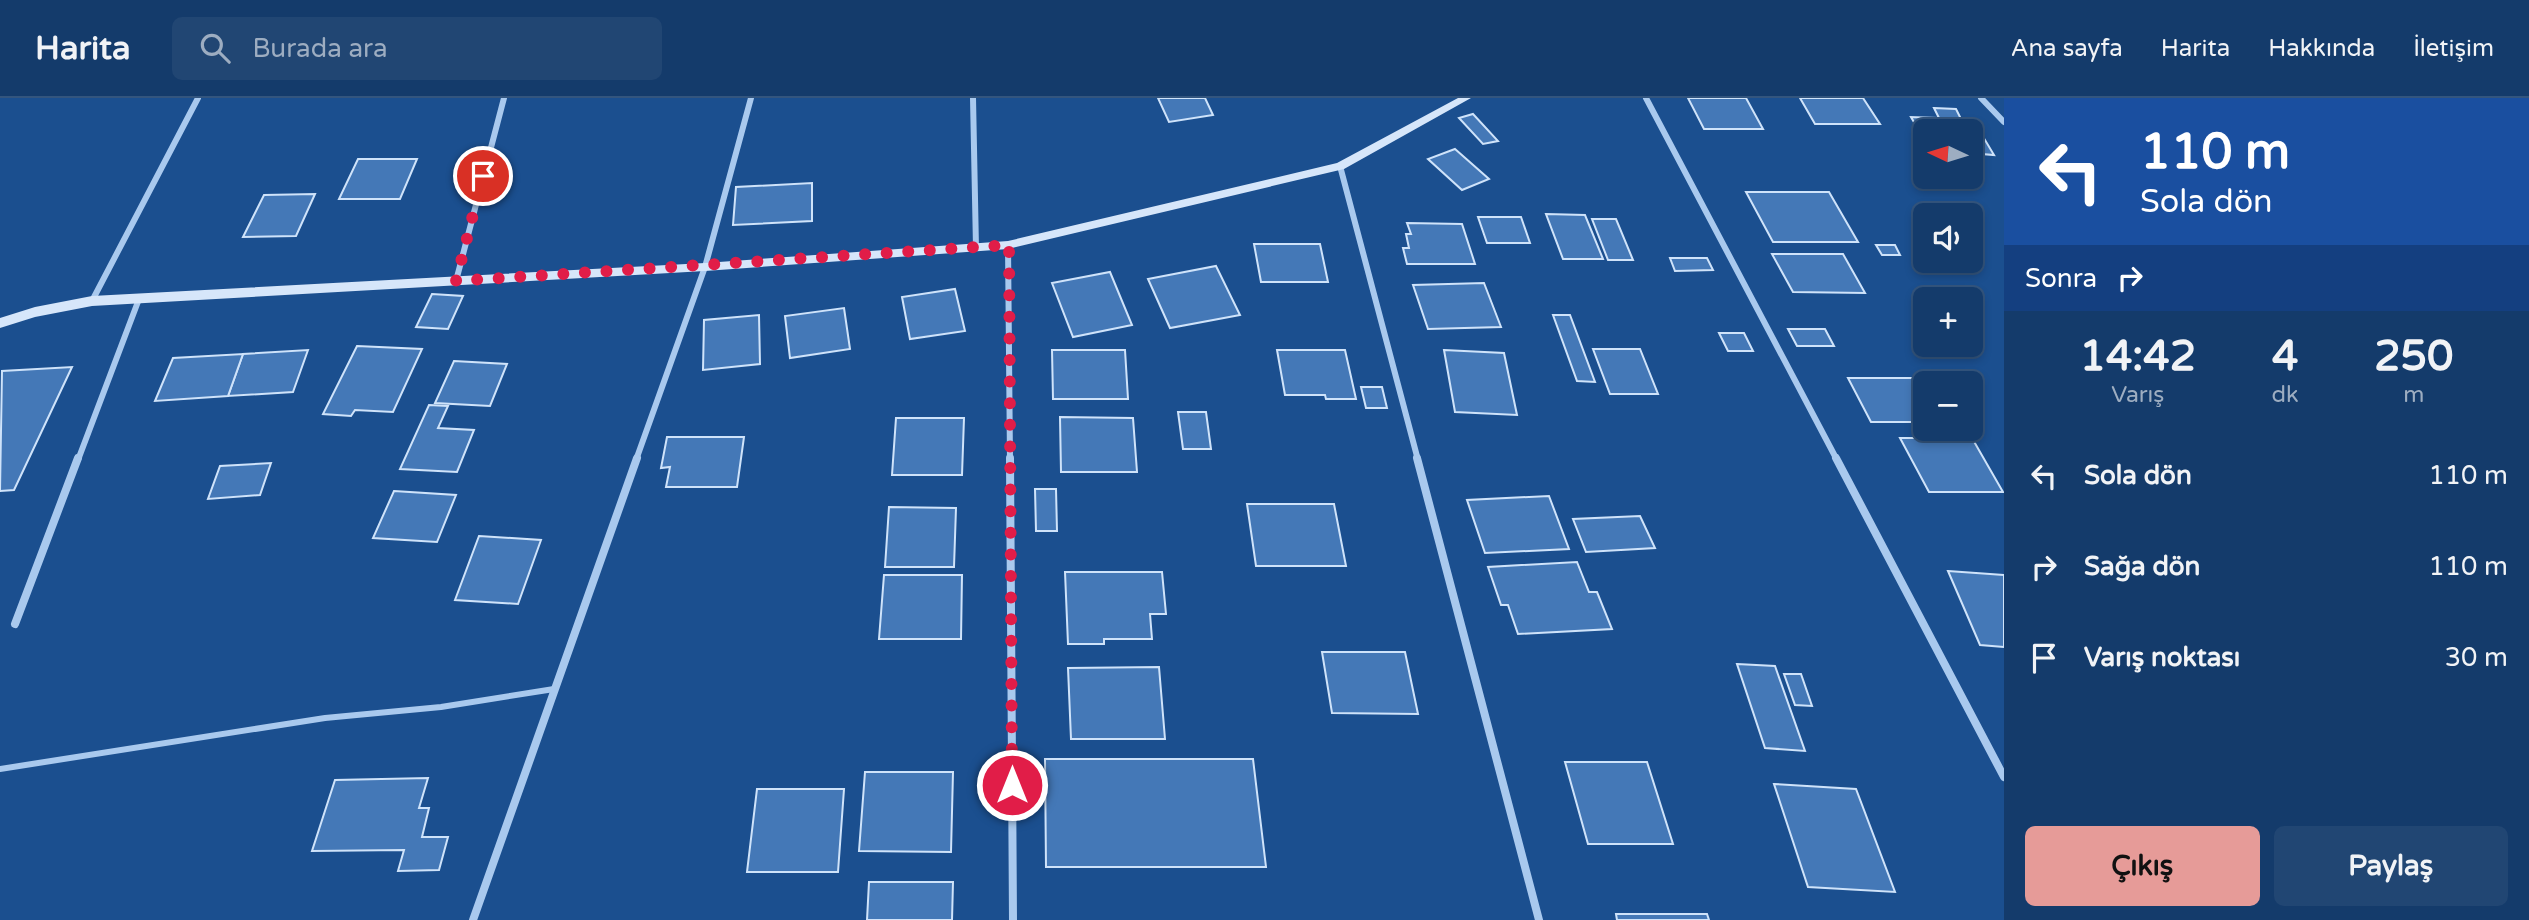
<!DOCTYPE html>
<html lang="tr">
<meta charset="utf-8">
<style>
body{margin:0;font-family:"Varela Round",sans-serif;background:#214673;color:#f1f3f6;height:100vh;display:flex;flex-direction:column;font-size:26px;white-space:nowrap}
*{box-sizing:border-box;margin:0}
p{font-size:23px;color:#9dadc1}
.icon{flex:none;width:38px;height:38px;fill:none;stroke:currentColor;stroke-width:2;stroke-linecap:round;stroke-linejoin:round}
.map{position:relative;flex:1;overflow:hidden}
.sheet{display:flex;flex-direction:column;background:#143b6b;width:525px}
.sheet>*{flex:none}
.hud{background:#1a4fa0;color:#fff;overflow:hidden}
.needle{width:46px;rotate:274deg}
.buttons{position:absolute;left:1913px;top:21px;display:grid;gap:14px}
.buttons a{display:grid;place-items:center;width:70px;height:70px;border-radius:10px;background:#143b6b;box-shadow:0 4px 10px #0003,0 0 0 2px #33557e;font-size:35px}
.pin{position:absolute;display:grid;place-items:center;width:60px;height:60px;color:#fff;margin:-30px;border:4px solid #fff;border-radius:50%;box-shadow:0 2px 7px #0007}
.me{position:absolute;width:77px;margin:-38px;rotate:0deg;stroke-linejoin:round;filter:drop-shadow(0 0 5px #0008)}
.turn{display:flex;align-items:center;gap:24px;height:147px;padding:0 21px;font-size:32px}
.turn .icon{width:91px;height:91px;stroke-width:2.5}
.turn b{display:block;font-size:49px;line-height:60px}
.then{display:flex;align-items:center;height:66px;padding:0 21px;background:#0003;gap:14px;font-size:26px}
.eta{display:flex;justify-content:space-evenly;align-items:center;height:119px;text-align:center}
.eta b{font-size:42px;font-weight:800;line-height:49px}
.primary-button{display:flex;gap:14px;margin-top:auto;padding:14px 21px}
.primary-button a{flex:1;height:80px;border-radius:10px;background:#e69b98;color:#111;font-size:28px;font-weight:800;line-height:80px;text-align:center}
.primary-button a+a{background:#214673;color:#f1f3f6}
ul{padding:0;list-style:none}
li{display:flex;align-items:center;gap:21px;height:91px;padding:0 21px}
li div{flex:1}
li b{display:block;font-size:26px}
li em{font-style:normal}
header{display:flex;align-items:center;gap:42px;box-sizing:border-box;height:98px;padding:0 35px;background:#143b6b;border-bottom:2px solid #33557e}
header strong{font-size:33px}
nav{display:flex;gap:38px;margin-inline-start:auto;font-size:24px}
.search{width:490px;height:63px;background:#214673;display:flex;align-items:center;gap:18px;box-sizing:border-box;padding:0 24px;border-radius:10px;color:#9dadc1;font-size:26px}
main{display:flex;flex:1;min-height:0}
.map>svg:first-child{display:block}
.building{fill:#4478b7;stroke:#cfe3fa;stroke-width:2}
.lines{fill:none;stroke-linecap:round;stroke-linejoin:round}
.lane{stroke:#a9c9ee;stroke-width:6}
.street-far1{stroke:#a9c9ee;stroke-width:6}
.street{stroke:#a9c9ee;stroke-width:8}
.secondary{fill:#d6e6fa;fill-rule:evenodd}
.route{stroke:#e11d48;stroke-width:12;stroke-dasharray:0 21.6}
</style>
<header>
<strong>Harita</strong>
<div class="search"><svg class="icon" aria-label="search" viewBox="0 0 24 24"><circle cx="10" cy="10" r="6"/><path d="M15 15l6 6"/></svg>Burada ara</div>
<nav><a>Ana sayfa</a><a>Harita</a><a>Hakkında</a><a>İletişim</a></nav>
</header>
<main>
<div class="map">
<svg width="2004" height="822" viewBox="0 0 2004 822">
<rect width="100%" height="100%" fill="#1b4f8f"/>
<g class="building">
<path d="M1158,0H1205L1213,17L1169,24Z"/>
<path d="M1688,0H1746L1763,31H1704Z"/>
<path d="M1800,0H1863L1880,26H1815Z"/>
<path d="M1934,10L1956,11L1961,21L1973,22L1994,57L1970,55V33H1925V43L1911,19L1939,20Z"/>
<path d="M1473,16L1498,43L1483,46L1459,20Z"/>
<path d="M1455,51L1489,81L1462,92L1428,61Z"/>
<path d="M358,61H417L400,101H339Z"/>
<path d="M812,85V123L733,127L736,89Z"/>
<path d="M1746,94H1829L1858,144H1773Z"/>
<path d="M315,96L296,138L243,139L264,97Z"/>
<path d="M1546,116L1585,117L1603,161H1563Z"/>
<path d="M1478,119H1521L1530,145H1487Z"/>
<path d="M1592,121H1616L1633,162H1608Z"/>
<path d="M1407,125L1462,126L1475,166H1407L1403,150H1409L1406,136H1411Z"/>
<path d="M1254,146H1320L1328,184H1261Z"/>
<path d="M1876,147H1895L1900,157H1882Z"/>
<path d="M1772,156H1843L1865,195L1793,194Z"/>
<path d="M1670,160H1707L1713,172L1675,173Z"/>
<path d="M1216,168L1240,217L1170,230L1148,181Z"/>
<path d="M1110,174L1132,227L1073,239L1052,185Z"/>
<path d="M1484,185L1501,229L1428,231L1413,187Z"/>
<path d="M955,191L965,233L910,241L902,199Z"/>
<path d="M432,196L463,198L448,231L416,229Z"/>
<path d="M844,210L850,251L790,260L785,218Z"/>
<path d="M759,217L760,266L703,272L704,222Z"/>
<path d="M1553,217H1570L1595,284L1577,283Z"/>
<path d="M1788,231H1825L1834,248H1797Z"/>
<path d="M1719,235H1744L1753,253H1728Z"/>
<path d="M357,248L422,251L393,314L355,312L351,318L323,316Z"/>
<path d="M1593,251H1640L1658,296H1610Z"/>
<path d="M308,252L293,294L228,298L243,256Z"/>
<path d="M1052,252H1125L1128,301H1053Z"/>
<path d="M1277,252H1345L1356,301H1326L1325,297H1285Z"/>
<path d="M1444,252L1504,255L1517,317L1455,314Z"/>
<path d="M243,256L228,298L155,303L173,260Z"/>
<path d="M454,263L507,266L490,308L435,305Z"/>
<path d="M72,269L14,392L0,393L2,273Z"/>
<path d="M1848,280H1915L1925,298V324H1871Z"/>
<path d="M1361,289H1382L1387,310H1366Z"/>
<path d="M429,307L448,308L438,330L474,332L457,374L400,371Z"/>
<path d="M1178,314H1206L1211,351H1183Z"/>
<path d="M1060,319L1133,320L1137,374H1061Z"/>
<path d="M896,320H964L962,377H892Z"/>
<path d="M667,339H744L737,389H666L670,369L661,370Z"/>
<path d="M1900,340H1972L2003,394H1929Z"/>
<path d="M271,365L260,397L208,401L220,368Z"/>
<path d="M1035,391H1056L1057,433H1036Z"/>
<path d="M394,393L456,397L437,444L373,440Z"/>
<path d="M1549,398L1569,451L1485,455L1467,402Z"/>
<path d="M1247,406H1334L1346,468H1256Z"/>
<path d="M889,409L956,410L954,469H885Z"/>
<path d="M1640,418L1655,450L1586,454L1573,421Z"/>
<path d="M479,438L541,442L518,506L455,502Z"/>
<path d="M1577,464L1589,494H1597L1612,531L1518,536L1508,507H1501L1488,469Z"/>
<path d="M1948,473L2004,477V549L1980,547Z"/>
<path d="M1065,474H1162L1166,516H1150L1152,541H1104V546H1068Z"/>
<path d="M884,477H962L961,541H879Z"/>
<path d="M1322,554H1405L1418,616L1332,615Z"/>
<path d="M1737,566L1775,568L1805,653L1765,650Z"/>
<path d="M1159,569L1165,641H1071L1068,570Z"/>
<path d="M1784,576H1801L1812,608L1795,607Z"/>
<path d="M1045,661H1253L1266,769H1046Z"/>
<path d="M1565,664H1647L1673,746H1588Z"/>
<path d="M865,674H953L951,754L859,753Z"/>
<path d="M428,680L419,710H429L422,739H448L439,772L398,773L404,752L312,753L335,682Z"/>
<path d="M1774,686L1856,691L1895,794L1808,789Z"/>
<path d="M757,691H844L838,774H747Z"/>
<path d="M869,784H953L952,822H867Z"/>
<path d="M1616,816H1707L1709,822H1617Z"/>
</g>
<g class="lines">
<path class="lane" d="M0,671L325,620L441,609L554,591"/>
<g class="street-far1">
<path d="M973,0L976,150"/>
<path d="M1646,0L1837,362"/>
<path d="M1981,0L2004,24"/>
<path d="M1340,68L1418,362"/>
<path d="M1008,147L1010,362"/>
<path d="M456,183L504,0"/>
<path d="M92,203L198,0"/>
<path d="M78,362L139,201"/>
<path d="M636,362L705,169L751,0"/>
</g>
<g class="street">
<path d="M1010,360L1013,822"/>
<path d="M1417,360L1539,822"/>
<path d="M1836,360L2004,679"/>
<path d="M15,526L78,360"/>
<path d="M473,822L637,360"/>
</g>
<path class="secondary" d="M1458,0H1471L1344,71L1008,151L705,173L92,208L35,219L0,230V220L35,209L92,198L705,165L1008,143L1337,65Z"/>
</g>
<g class="lines">
<path class="route" d="M483,78L456,183L1009,147L1012,687"/>
</g>
</svg>
<div class="buttons">
<a><svg class="needle" viewBox="-14 -14 28 28"><path d="M0-13l5 13h-10z" fill="#e53935"/><path d="M0 13l5-13h-10z" fill="#9dadc1"/></svg></a>
<a><svg class="icon" aria-label="sound" viewBox="0 0 24 24"><path d="M4 9h4l5-4v14l-5-4H4zM17 9q2 3 0 6"/></svg></a>
<a>+</a>
<a>−</a>
</div>
<div class="pin" style="left:483px;top:78px;background:#d93025"><svg class="icon" aria-label="arrive" viewBox="0 0 24 24"><path d="M6 21V4h12l-3 4 3 4H6"/></svg></div>
<svg class="me" style="left:1012px;top:687px" viewBox="-20 -20 40 40"><circle r="17" fill="#e11d48" stroke="#fff" stroke-width="3"/><path d="M0-11L8 9 0 5-8 9z" fill="#fff"/></svg>
</div>
<section class="sheet">
<div class="hud">
<div class="turn"><svg class="icon" aria-label="left" viewBox="0 0 24 24"><path d="M17 20v-9H6M10 6l-5 5 5 5"/></svg><div><b>110 m</b>Sola dön</div></div>
<div class="then">Sonra<svg class="icon" aria-label="right" viewBox="0 0 24 24"><path d="M7 20v-9h11M14 6l5 5-5 5"/></svg></div>
</div>
<div class="eta">
<div><b>14:42</b><p>Varış</p></div>
<div><b>4</b><p>dk</p></div>
<div><b>250</b><p>m</p></div>
</div>
<ul>
<li><svg class="icon" aria-label="left" viewBox="0 0 24 24"><path d="M17 20v-9H6M10 6l-5 5 5 5"/></svg><div><b>Sola dön</b></div><em>110 m</em></li>
<li><svg class="icon" aria-label="right" viewBox="0 0 24 24"><path d="M7 20v-9h11M14 6l5 5-5 5"/></svg><div><b>Sağa dön</b></div><em>110 m</em></li>
<li><svg class="icon" aria-label="arrive" viewBox="0 0 24 24"><path d="M6 21V4h12l-3 4 3 4H6"/></svg><div><b>Varış noktası</b></div><em>30 m</em></li>
</ul>
<div class="primary-button"><a>Çıkış</a><a>Paylaş</a></div>
</section>
</main>
